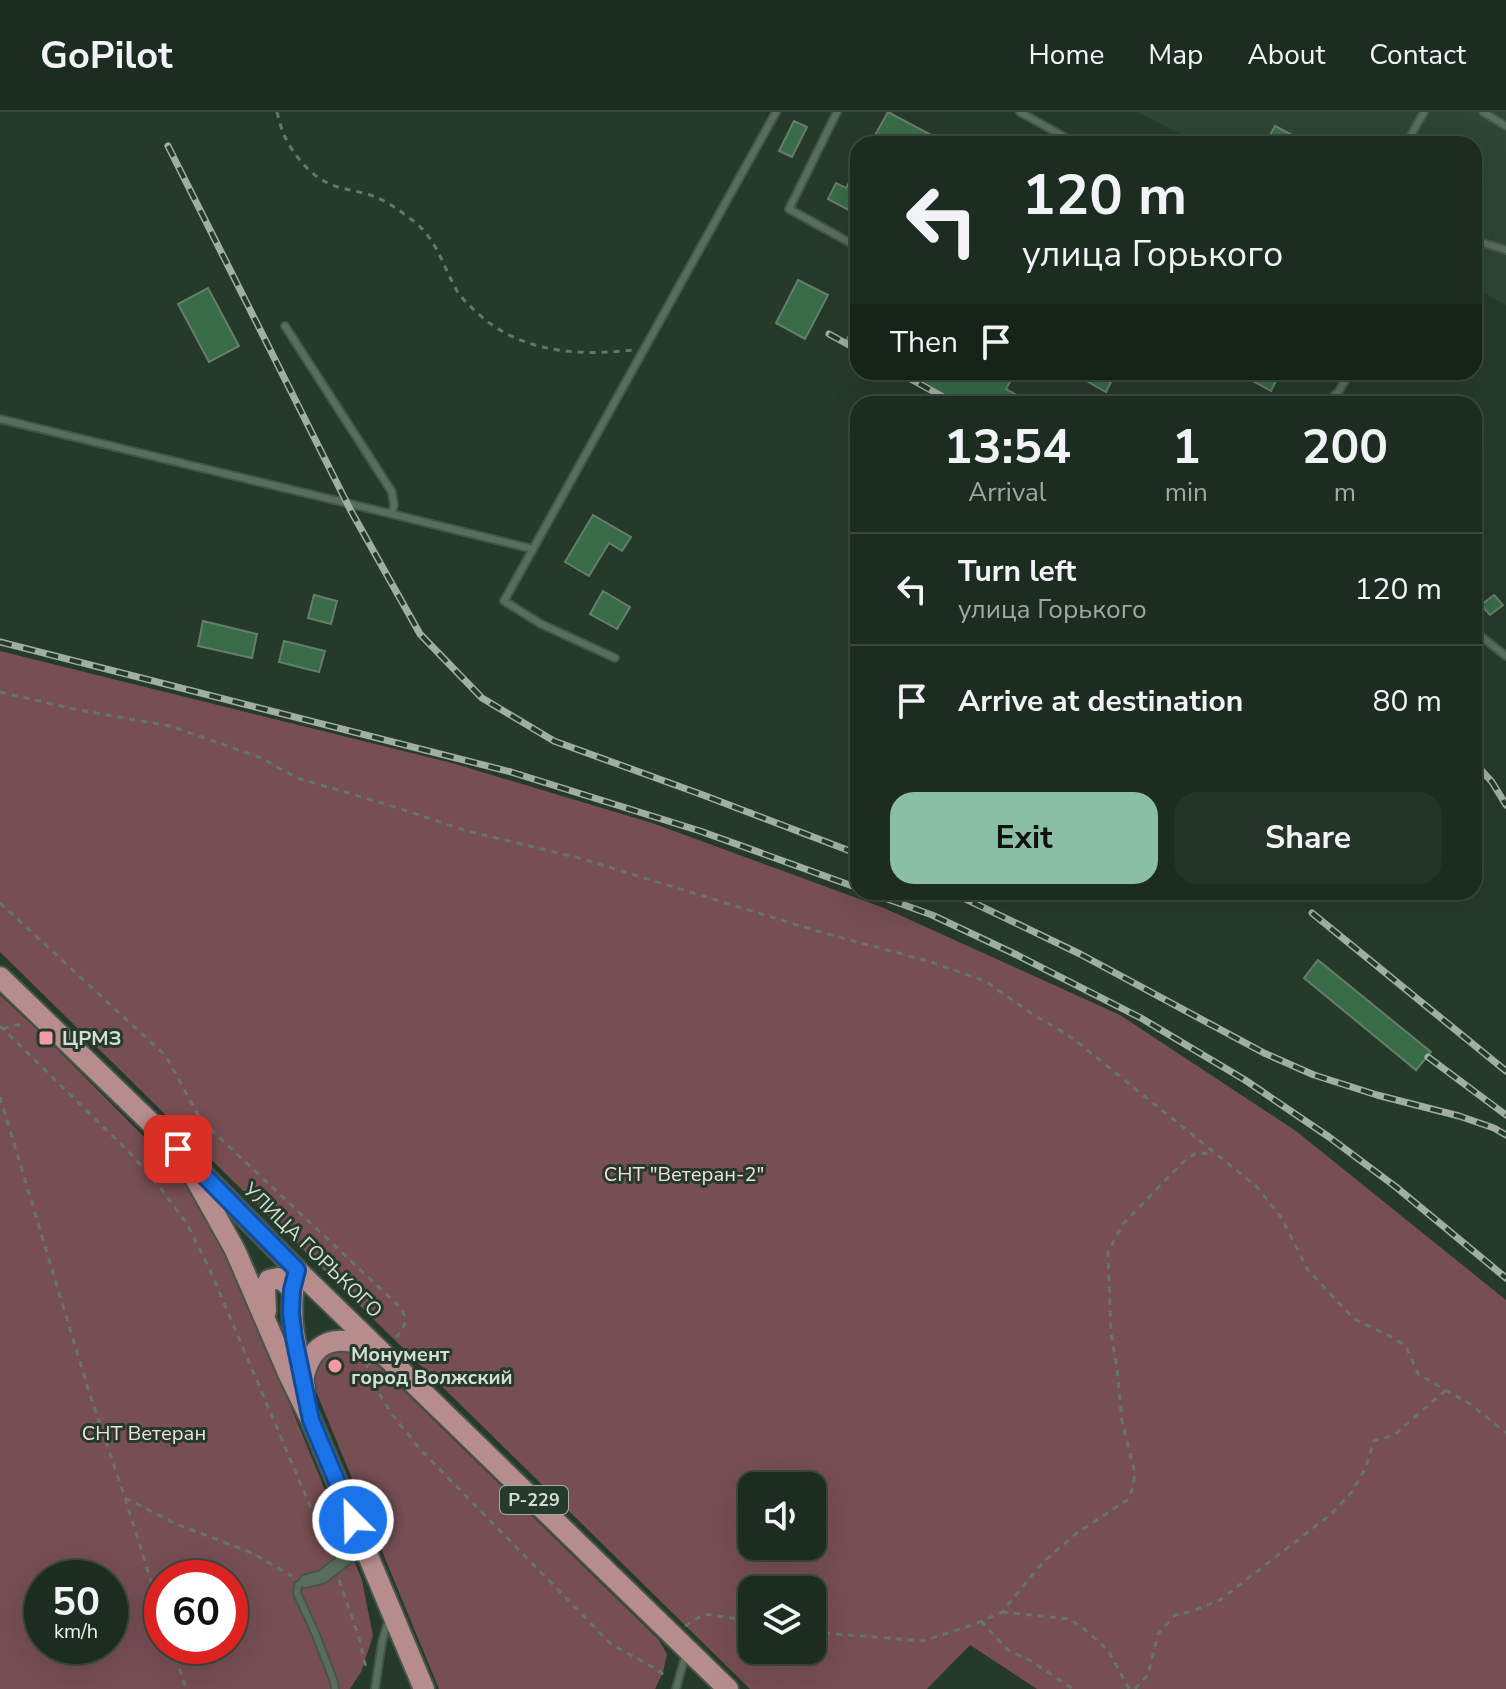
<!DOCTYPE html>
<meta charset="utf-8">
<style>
body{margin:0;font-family:"Nunito Sans",sans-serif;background:#253429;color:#f1f3f6;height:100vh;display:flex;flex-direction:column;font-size:30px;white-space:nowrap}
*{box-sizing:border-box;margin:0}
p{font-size:26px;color:#a0a7a5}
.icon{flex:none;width:44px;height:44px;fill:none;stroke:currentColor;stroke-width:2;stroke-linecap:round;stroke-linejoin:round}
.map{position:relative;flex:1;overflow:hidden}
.sheet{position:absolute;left:850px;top:284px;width:632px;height:504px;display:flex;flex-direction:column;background:#1c2c20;border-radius:24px;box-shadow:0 8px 32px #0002,0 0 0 2px #3a483e}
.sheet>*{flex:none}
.guide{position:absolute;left:850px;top:24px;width:632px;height:244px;border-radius:24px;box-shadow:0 8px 32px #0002,0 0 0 2px #3a483e;background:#1c2c20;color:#f1f3f6;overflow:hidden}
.fabs{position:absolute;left:738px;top:1360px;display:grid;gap:16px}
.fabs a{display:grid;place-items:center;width:88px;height:88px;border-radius:16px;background:#1c2c20;box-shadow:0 8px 32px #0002,0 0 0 2px #3a483e;font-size:40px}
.speed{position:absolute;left:24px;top:1448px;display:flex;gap:16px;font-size:40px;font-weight:700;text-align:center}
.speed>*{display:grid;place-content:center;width:104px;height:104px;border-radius:50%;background:#1c2c20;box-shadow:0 8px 32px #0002,0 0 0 2px #3a483e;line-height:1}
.speed small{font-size:20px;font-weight:400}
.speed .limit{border:12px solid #d22;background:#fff;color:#111}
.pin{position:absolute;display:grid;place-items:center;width:68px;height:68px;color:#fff;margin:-34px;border-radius:16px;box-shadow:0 4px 12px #0006}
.me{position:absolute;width:88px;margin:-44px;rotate:337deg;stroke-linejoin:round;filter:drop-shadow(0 0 6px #0008)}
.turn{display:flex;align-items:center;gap:28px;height:168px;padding:0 40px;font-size:36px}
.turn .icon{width:104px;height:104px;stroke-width:2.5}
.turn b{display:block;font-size:56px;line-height:68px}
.then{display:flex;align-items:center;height:76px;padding:0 40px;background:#0003;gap:16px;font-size:30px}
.eta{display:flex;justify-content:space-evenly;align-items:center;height:136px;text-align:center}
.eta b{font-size:48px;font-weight:700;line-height:56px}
.button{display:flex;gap:16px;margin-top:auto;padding:16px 40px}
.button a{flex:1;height:92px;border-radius:24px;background:#8abfa5;color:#111;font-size:32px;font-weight:700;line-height:92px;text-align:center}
.button a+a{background:#253429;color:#f1f3f6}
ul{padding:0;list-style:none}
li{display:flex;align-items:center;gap:24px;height:112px;padding:0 40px;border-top:2px solid #3a483e}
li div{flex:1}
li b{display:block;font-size:30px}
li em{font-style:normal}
header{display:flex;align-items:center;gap:48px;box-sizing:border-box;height:112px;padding:0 40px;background:#1c2c20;border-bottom:2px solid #3a483e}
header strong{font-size:38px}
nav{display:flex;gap:44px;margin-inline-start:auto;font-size:28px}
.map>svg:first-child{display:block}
.built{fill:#2c4633}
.green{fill:#764e54;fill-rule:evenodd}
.building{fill:#386c46;stroke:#677d6b;stroke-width:2}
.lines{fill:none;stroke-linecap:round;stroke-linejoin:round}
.lane-casing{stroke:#455649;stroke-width:10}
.street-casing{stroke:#455649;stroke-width:16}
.primary-casing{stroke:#455649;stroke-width:24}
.path{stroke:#657669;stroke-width:3;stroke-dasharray:6 6;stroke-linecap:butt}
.lane{stroke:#586d5c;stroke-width:6}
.street{stroke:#586d5c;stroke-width:12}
.primary{stroke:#b78c8d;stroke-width:20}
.rail-casing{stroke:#a0aea3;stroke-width:7}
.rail{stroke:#263a2b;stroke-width:4;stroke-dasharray:12;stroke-linecap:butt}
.route-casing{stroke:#114b97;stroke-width:20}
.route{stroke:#1a73e8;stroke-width:14}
.poi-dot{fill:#f39aa7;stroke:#263a2b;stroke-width:3}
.labels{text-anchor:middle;stroke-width:6;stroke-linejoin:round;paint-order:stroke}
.shield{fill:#263a2b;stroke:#9faea2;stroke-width:2}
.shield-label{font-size:18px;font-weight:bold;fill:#d3dfd5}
.poi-label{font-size:20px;font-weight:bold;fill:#d3dfd5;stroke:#263a2b;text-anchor:start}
.park-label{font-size:20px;fill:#f2dee0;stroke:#263a2b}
.street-label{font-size:20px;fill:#d3dfd5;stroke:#263a2b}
</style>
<header>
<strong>GoPilot</strong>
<nav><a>Home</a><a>Map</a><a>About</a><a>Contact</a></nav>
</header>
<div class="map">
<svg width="1506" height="1577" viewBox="0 0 1506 1577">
<rect width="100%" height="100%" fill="#263a2b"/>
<path class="built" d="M1138,0H1506V193L1474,176V32H1199Z"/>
<g class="green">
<path d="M0,539L452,651L652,711L884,796L1120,903L1296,1019L1506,1188V1577H1037L970,1533L927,1577H750L0,840ZM752,1374H812V1434H752ZM752,1478H812V1538H752Z"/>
<path d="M0,883L46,926L167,1048L191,1080L231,1149L362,1468L373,1524L361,1560L350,1577H0ZM42,1466H110V1534H42ZM162,1466H230V1534H162Z"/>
<path d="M346,1236L367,1243L659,1528L667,1542L663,1560L655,1577H439L313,1272C313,1248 325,1241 346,1236Z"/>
</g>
<g class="building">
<path d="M888,0L948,32H870Z"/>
<path d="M794,9L807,15L792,45L779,39Z"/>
<path d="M1275,14L1309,32H1265Z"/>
<path d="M858,54V103L828,87L836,71L846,76Z"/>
<path d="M798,168L828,183L805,227L776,211Z"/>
<path d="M208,176L239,234L209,250L178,192Z"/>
<path d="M858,208V237L845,230Z"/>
<path d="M901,260H993L1010,270L1006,277L1033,292H959Z"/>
<path d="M1071,260H1116L1106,280Z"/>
<path d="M1236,260H1281L1271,279Z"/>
<path d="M593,403L631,425L622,439L609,431L589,464L565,450Z"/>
<path d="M603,479L630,495L617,517L590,502Z"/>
<path d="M314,483L337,489L331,512L308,506Z"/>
<path d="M1494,483L1503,493L1490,503L1481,493Z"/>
<path d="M203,509L257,522L252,546L198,534Z"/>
<path d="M284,529L325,539L319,560L279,550Z"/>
<path d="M1318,848L1431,940L1416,958L1304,866Z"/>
</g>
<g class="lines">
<defs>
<g id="lane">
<path d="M837,0L789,97L858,135"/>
<path d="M1020,0L1077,32"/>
<path d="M1483,0L1506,14"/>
<path d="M1406,32L1424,0"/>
<path d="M1474,128L1506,138"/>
<path d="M1326,292L1339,279L1350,260"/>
<path d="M0,307L392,402L394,393L392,380L285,214"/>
<path d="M392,402L533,437"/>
<path d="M1474,519L1506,544"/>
<path d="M615,546L541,512L504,489L776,0"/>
<path d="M306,1469L298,1473L297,1481L316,1523L334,1570L335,1577"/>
<path d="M375,1577L382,1530L389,1507"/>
<path d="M676,1577L686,1541"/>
</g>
<path id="street" d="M306,1469L322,1465L364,1432"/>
<g id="primary">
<path d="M0,865L178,1037L297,1158L728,1577"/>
<path d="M196,1068L235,1138L288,1261L311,1308L424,1577"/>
<path d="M297,1158C286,1203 296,1232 305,1276"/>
<path d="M266,1199L265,1176L269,1168L278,1166L286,1171L292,1178"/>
<path d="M303,1269C311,1226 337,1222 374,1236"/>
</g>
</defs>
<use href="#lane" class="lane-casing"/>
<use href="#street" class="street-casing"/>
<use href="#primary" class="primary-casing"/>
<g class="path">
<path d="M277,0C279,8 281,16 284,23C292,40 307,60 324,69C337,77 355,78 370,83C386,88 399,98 412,108C436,125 443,154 457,179C464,189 473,197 482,205C524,241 581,244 633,238"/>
<path d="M0,580L79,598L170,614L259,645L297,666L389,693L467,719L579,746L817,819L928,849L985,869L1034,903L1071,925L1256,1074L1281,1105L1308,1158L1354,1207L1390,1224L1406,1234L1418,1262L1470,1292L1506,1321"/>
<path d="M0,791L166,944L198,1003L207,1014L400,1195C410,1209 404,1218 392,1229"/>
<path d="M0,914L132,1043L162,1078L187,1112L210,1158L330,1441"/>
<path d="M3,917L14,913H26"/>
<path d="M0,985L89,1280L125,1386L162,1504"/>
<path d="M370,1251L367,1254L366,1260L391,1301L419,1336L611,1532L656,1557L668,1566"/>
<path d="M125,1386L174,1411L252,1441L292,1464"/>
<path d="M339,1468L359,1526L366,1556"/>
<path d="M1002,1500L1070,1507L1084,1517L1108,1538L1129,1577"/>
<path d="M981,1509L1008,1538L1031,1549L1073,1577"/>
<path d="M685,1514L704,1502L752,1509"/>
<path d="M812,1520L923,1529L975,1512L1002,1500L1043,1450L1077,1421L1127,1388L1132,1378L1135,1362L1122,1309L1117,1256L1111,1221L1108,1140L1123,1112L1182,1051L1196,1041L1214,1042"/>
<path d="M172,1534L186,1577"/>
<path d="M1135,1577L1148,1563L1158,1522L1175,1503L1193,1499L1220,1488L1330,1403L1351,1381L1366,1355L1374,1329L1394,1323L1446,1278"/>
</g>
<use href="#lane" class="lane"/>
<use href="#street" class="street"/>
<use href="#primary" class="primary"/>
<defs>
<g id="rail">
<path d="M168,34L351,399L420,522L482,586L554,629L703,683L858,742"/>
<path d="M829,222L858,238"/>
<path d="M898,260L956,292"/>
<path d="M0,530L511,660L700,719L858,776"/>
<path d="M1474,650L1492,670L1506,693"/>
<path d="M868,780L932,803L1017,843L1141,906L1245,968L1329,1025L1396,1075L1506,1166"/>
<path d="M951,780L1080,842L1264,941L1314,963L1377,983L1459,1004L1494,1016L1506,1023"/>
<path d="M1312,801L1506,959"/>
<path d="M1428,945L1506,1003"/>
</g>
</defs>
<use href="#rail" class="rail-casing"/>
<use href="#rail" class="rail"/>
</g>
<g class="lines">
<defs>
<path id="route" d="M178,1037L297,1158L292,1178L291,1201L294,1226L311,1308L353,1408"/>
</defs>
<use href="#route" class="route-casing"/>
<use href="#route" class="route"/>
</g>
<g class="poi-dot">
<rect x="38" y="918" width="16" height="16" rx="4"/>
<circle cx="335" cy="1254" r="8"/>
</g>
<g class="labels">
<rect class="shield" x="500" y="1374" width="68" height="28" rx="6"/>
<g class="shield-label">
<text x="534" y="1394">Р-229</text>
</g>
<g class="poi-label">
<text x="62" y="933">ЦРМЗ</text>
<text x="351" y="1249">Монумент<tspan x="351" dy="23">город Волжский</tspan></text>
</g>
<g class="park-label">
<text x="684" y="1069">СНТ "Ветеран-2"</text>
<text x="144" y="1328">СНТ Ветеран</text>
</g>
<g class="street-label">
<text transform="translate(313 1138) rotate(44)" y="7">УЛИЦА ГОРЬКОГО</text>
</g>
</g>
</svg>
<div class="fabs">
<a><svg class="icon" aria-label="sound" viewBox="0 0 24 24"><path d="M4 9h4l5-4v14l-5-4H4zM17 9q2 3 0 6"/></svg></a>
<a><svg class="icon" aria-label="layers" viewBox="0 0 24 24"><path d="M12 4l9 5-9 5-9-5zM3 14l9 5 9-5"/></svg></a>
</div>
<div class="speed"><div>50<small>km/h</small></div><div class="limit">60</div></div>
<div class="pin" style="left:178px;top:1037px;background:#d93025"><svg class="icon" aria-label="arrive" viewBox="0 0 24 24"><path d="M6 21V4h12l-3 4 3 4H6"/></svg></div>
<svg class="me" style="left:353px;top:1408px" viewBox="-20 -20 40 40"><circle r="17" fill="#1a73e8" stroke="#fff" stroke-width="3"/><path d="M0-11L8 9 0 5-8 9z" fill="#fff"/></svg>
<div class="guide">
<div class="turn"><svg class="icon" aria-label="left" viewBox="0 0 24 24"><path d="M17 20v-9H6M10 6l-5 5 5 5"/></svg><div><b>120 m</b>улица Горького</div></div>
<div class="then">Then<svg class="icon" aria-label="arrive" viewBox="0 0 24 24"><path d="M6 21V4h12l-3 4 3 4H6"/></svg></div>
</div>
<section class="sheet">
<div class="eta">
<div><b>13:54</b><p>Arrival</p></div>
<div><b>1</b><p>min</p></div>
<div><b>200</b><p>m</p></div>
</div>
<ul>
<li><svg class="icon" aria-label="left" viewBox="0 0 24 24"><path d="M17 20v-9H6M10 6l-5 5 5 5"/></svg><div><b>Turn left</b><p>улица Горького</p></div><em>120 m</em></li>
<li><svg class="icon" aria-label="arrive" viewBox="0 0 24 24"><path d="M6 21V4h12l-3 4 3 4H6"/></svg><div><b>Arrive at destination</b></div><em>80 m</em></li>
</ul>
<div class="button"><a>Exit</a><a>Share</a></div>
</section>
</div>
